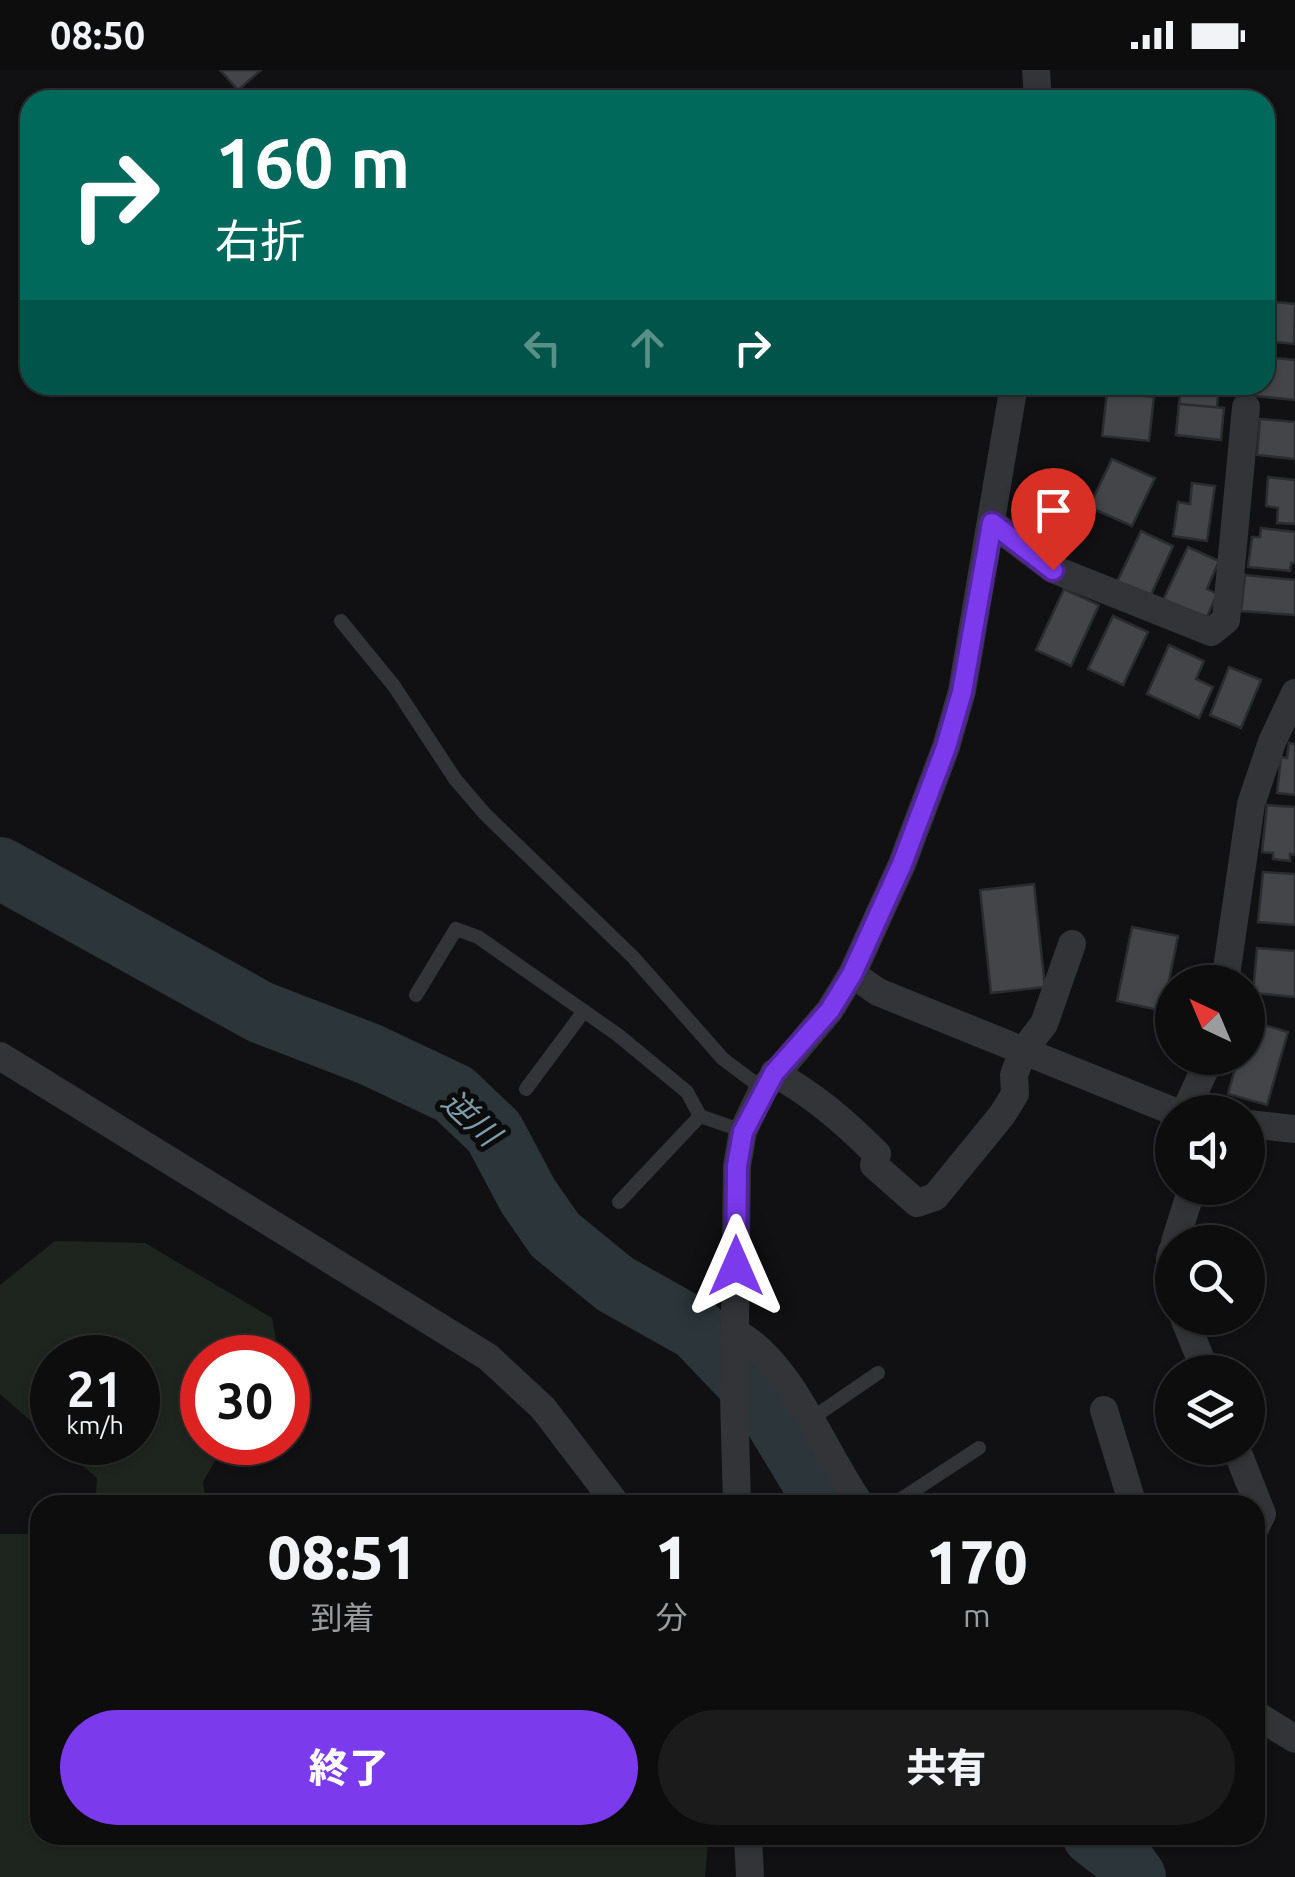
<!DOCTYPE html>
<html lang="ja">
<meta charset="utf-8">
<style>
body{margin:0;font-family:Ubuntu,"Noto Sans JP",sans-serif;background:#1b1b1c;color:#f1f3f6;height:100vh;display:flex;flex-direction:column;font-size:38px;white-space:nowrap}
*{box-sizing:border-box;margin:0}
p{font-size:32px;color:#9a9c9e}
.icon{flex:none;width:55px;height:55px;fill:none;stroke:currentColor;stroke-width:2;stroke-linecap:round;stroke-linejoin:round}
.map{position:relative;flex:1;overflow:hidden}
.details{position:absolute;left:30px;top:1425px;width:1235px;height:350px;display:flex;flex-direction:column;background:#0d0d0e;border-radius:30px;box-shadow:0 2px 8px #0004,0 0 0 2px #2d2d2e}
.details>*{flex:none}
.hud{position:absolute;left:20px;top:20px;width:1255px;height:305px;border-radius:30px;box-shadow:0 2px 8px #0004,0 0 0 2px #2d2d2e;background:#00695c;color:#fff;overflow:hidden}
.needle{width:65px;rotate:316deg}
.controls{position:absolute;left:1155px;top:895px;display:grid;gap:20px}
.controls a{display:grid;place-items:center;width:110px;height:110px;border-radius:50%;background:#0d0d0e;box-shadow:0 2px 8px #0004,0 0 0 2px #2d2d2e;font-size:50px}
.speed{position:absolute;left:30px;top:1265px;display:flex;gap:20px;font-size:50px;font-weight:700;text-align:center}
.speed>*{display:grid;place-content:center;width:130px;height:130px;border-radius:50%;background:#0d0d0e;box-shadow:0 2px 8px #0004,0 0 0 2px #2d2d2e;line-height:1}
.speed small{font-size:25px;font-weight:400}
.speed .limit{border:15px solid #d22;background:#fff;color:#111}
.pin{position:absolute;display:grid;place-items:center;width:85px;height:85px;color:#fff;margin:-102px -42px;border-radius:50% 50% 50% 0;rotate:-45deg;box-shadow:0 0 10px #0007}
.pin .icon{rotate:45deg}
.me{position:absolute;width:110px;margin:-55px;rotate:0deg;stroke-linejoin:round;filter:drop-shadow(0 0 8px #0008)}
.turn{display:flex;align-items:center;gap:35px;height:210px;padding:0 30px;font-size:45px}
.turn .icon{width:130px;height:130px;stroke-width:2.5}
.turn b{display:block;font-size:70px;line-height:85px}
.lanes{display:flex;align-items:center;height:95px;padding:0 30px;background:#0003;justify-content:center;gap:50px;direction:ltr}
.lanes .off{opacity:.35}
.eta{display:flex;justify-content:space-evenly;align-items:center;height:170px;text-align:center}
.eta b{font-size:60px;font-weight:800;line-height:70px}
.button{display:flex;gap:20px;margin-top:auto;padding:20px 30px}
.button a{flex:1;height:115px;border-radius:60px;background:#7c3aed;color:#fff;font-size:40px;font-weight:800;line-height:115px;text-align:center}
.button a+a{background:#1b1b1c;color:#f1f3f6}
.status{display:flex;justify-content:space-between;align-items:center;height:70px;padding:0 50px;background:#0d0d0e;direction:ltr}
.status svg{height:28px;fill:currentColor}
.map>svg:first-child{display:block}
.green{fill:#1e251e}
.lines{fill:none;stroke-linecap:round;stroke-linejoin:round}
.river{stroke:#2c363a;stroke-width:62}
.building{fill:#434548;stroke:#2b2c2e;stroke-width:2.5}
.service{stroke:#333437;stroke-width:14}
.minor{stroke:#333437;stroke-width:28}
.route-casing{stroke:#51269a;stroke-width:25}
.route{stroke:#7c3aed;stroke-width:18}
.labels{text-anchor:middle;stroke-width:10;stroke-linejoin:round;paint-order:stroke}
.water-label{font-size:32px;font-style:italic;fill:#7d9dab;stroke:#0c0c0d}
</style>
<div class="status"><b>08:50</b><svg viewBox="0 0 49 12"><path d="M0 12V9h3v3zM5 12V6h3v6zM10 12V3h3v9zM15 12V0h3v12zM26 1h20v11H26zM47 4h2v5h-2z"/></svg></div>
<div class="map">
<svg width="1295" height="1807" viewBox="0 0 1295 1807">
<rect width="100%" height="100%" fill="#111113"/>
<g class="green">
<path d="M55,1171L145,1173L272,1248L279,1287L202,1288V1372L225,1373L203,1412L206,1435H95L97,1408L56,1373L138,1372V1288H52V1370L0,1324V1215Z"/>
<path d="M0,1464H40V1765H706L708,1772L705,1807H0Z"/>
</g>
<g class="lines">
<g class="river">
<path d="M0,798L260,942L369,984L454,1024L494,1062L528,1126L555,1165L615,1214L697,1260L763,1329L827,1435"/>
<path d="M1093,1765L1120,1786L1135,1807"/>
</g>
</g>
<g class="building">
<path d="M220,0H261L238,20Z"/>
<path d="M1265,231L1295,234L1294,274L1265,271Z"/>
<path d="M1265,287L1295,290V330L1256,326L1257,315H1265Z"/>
<path d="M1181,315H1219L1214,369L1176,365Z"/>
<path d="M1107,322L1154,327L1149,371L1102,366Z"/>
<path d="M1179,334L1224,338L1221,370L1176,365Z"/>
<path d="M1260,349L1295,352V389L1257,385Z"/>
<path d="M1112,389L1155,408L1132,456L1089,437Z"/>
<path d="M1268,407L1295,410V454L1277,453L1278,438L1266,436Z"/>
<path d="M1192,413L1215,416L1207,471L1173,466L1178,432L1190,434Z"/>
<path d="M1261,458L1295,462V493H1291L1290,501L1248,497L1252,467H1260Z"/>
<path d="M1141,461L1173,476L1150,527L1117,512Z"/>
<path d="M1188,477L1219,491L1207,519L1217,524L1206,549L1163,530Z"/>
<path d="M1245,505L1295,510V545L1241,541Z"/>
<path d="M1064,519L1099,535L1071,596L1036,580Z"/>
<path d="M1113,546L1148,562L1123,615L1088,599Z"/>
<path d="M1169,575L1204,591L1196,609L1213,617L1199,648L1147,624Z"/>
<path d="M1229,597L1261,610L1241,658L1210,645Z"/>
<path d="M1289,673L1295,674V725L1277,723L1281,687L1287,688Z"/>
<path d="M1267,735L1295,737V785L1290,784V791L1273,789V783L1262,782Z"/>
<path d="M1263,802L1295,804V855L1258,852Z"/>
<path d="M1034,814L1045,917L991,923L980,820Z"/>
<path d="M1132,857L1178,866L1163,941L1117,931Z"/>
<path d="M1257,878L1295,881V927L1253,923Z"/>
<path d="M1254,952L1288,962L1267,1035L1228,1024L1238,988H1248Z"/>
</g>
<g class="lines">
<g class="service">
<path d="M341,551L394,616L455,709L485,744L633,887L723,989L763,1019"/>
<path d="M416,925L456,859L478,867L618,965L687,1022L700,1046L743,1061"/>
<path d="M526,1019L584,941"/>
<path d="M619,1132L700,1046"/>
<path d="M811,1349L878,1303"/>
<path d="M892,1435L979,1378"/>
</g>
<g class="minor">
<path d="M1036,0L1038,30"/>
<path d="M992,453L1053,499L1211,562L1226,550L1246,337"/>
<path d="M852,904L878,922L1175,1042"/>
<path d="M1225,912L1251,734L1272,672L1295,623"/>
<path d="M0,986L488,1287L543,1338L617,1435"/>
<path d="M774,1003C814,1025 845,1052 877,1084L874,1095L917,1133L935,1127L1002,1045L1015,1024L1014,1005L1023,981L1044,954L1072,874"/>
<path d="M1185,1042L1210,988"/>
<path d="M1248,1054L1295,1059"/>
<path d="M1175,1172L1192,1118"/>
<path d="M1172,1181L1170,1189L1172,1218"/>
<path d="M1184,1248L1206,1302"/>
<path d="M736,1263C791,1291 825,1385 861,1435"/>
<path d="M1104,1340L1133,1435"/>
<path d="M1236,1378L1262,1444L1255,1458"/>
<path d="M737,1435L734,1327L737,1096L743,1061L763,1019L830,940L852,904L902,794L946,677L962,621L1014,315"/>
<path d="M1255,1644L1295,1669"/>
<path d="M748,1765L750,1807"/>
</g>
</g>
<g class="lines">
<defs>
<path id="route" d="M736,1196L737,1096L743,1062L774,1003L830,940L852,904L902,794L946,677L962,622L992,453L1053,500"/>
</defs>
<use href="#route" class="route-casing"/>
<use href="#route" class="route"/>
</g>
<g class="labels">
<g class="water-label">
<text transform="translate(471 1048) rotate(43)" y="11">逆川</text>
</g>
</g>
</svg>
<div class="controls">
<a><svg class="needle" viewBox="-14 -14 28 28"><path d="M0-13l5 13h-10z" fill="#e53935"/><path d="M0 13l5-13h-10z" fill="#9a9c9e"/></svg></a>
<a><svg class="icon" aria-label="sound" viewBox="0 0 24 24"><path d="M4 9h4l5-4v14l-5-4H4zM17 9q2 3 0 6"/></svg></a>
<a><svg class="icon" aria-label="search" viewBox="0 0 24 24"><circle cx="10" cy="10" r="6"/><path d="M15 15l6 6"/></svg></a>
<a><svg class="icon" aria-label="layers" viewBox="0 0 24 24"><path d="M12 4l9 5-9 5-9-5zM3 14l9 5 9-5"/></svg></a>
</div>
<div class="speed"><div>21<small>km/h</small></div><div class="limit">30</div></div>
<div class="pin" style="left:1053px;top:500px;background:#d93025"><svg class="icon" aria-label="arrive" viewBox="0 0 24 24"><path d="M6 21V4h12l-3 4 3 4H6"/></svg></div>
<svg class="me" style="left:736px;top:1196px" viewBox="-20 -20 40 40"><path d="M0-17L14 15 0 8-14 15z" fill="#7c3aed" stroke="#fff" stroke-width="4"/></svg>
<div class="hud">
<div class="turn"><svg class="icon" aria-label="right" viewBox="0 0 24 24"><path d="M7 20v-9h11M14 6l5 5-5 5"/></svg><div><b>160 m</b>右折</div></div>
<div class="lanes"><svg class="icon off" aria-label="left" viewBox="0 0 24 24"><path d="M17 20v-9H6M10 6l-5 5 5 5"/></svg><svg class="icon off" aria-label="ahead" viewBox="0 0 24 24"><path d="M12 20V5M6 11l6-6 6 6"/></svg><svg class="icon" aria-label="right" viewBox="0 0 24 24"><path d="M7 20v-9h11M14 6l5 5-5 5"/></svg></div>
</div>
<section class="details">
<div class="eta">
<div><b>08:51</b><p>到着</p></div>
<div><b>1</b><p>分</p></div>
<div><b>170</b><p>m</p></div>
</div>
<div class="button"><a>終了</a><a>共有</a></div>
</section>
</div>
